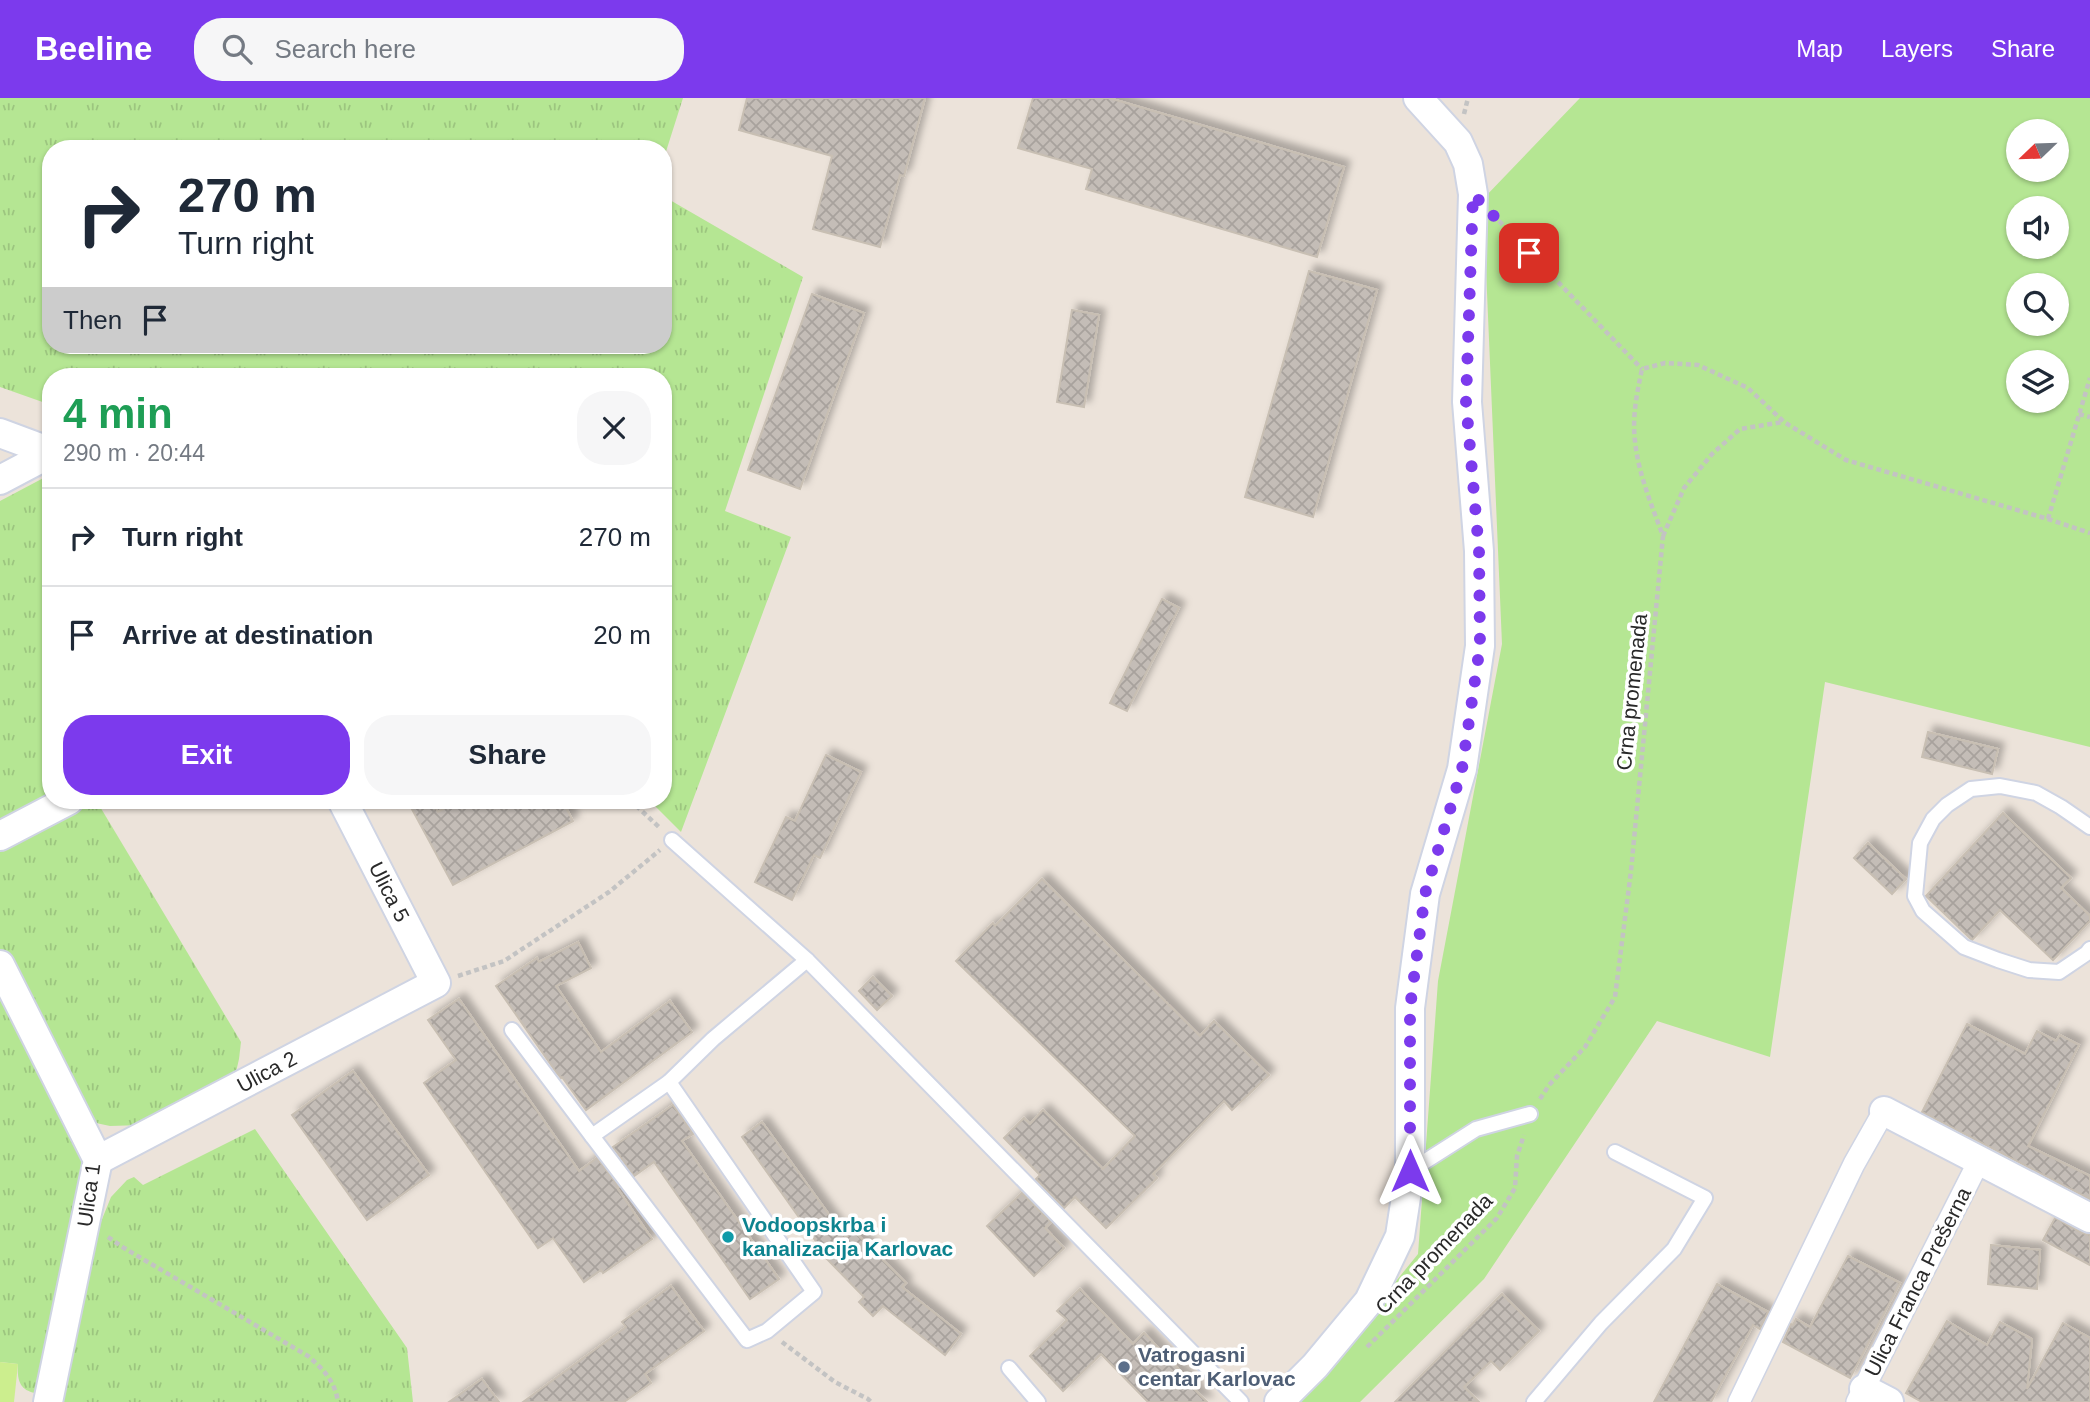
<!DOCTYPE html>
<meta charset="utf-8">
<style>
body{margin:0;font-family:Helvetica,sans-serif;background:#f6f6f7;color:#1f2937;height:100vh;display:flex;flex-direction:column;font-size:26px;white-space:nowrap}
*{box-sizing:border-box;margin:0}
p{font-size:23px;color:#747a83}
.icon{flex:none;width:38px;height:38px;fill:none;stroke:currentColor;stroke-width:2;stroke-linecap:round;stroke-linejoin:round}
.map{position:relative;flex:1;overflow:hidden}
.sheet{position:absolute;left:42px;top:270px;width:630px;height:441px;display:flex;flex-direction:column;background:#fff;border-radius:28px;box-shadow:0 2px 5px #0004}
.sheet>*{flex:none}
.guide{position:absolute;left:42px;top:42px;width:630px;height:214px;border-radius:28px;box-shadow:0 2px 5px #0004;background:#fff;color:#1f2937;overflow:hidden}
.needle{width:46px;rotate:247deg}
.buttons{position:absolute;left:2006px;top:21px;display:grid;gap:14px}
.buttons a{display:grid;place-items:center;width:63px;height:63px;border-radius:50%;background:#fff;box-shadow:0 2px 5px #0004;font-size:35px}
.pin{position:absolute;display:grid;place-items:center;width:60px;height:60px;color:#fff;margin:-30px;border-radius:14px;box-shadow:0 4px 10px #0006}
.me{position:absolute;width:77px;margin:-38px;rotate:0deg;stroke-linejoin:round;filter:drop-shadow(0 0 5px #0008)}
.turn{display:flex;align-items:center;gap:24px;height:147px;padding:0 21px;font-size:32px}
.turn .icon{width:91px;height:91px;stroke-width:2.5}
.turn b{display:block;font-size:49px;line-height:60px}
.then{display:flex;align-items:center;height:66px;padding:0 21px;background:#0003;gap:14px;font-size:26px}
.round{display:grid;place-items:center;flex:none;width:74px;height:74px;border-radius:28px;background:#f6f6f7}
.head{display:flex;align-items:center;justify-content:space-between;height:119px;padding:0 21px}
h1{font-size:42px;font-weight:700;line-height:52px;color:#1e9e55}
.cta{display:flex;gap:14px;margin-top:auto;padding:14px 21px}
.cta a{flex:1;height:80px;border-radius:28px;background:#7c3aed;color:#fff;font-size:28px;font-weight:700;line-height:80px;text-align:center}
.cta a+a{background:#f6f6f7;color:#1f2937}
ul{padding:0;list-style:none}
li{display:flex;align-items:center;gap:21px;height:98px;padding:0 21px;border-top:2px solid #e0e1e3}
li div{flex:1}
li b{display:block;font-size:26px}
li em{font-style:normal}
header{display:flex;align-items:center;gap:42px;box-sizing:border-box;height:98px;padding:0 35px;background:#7c3aed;color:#fff}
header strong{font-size:33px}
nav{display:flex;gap:38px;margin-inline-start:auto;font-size:24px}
.search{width:490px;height:63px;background:#f6f6f7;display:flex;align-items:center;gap:18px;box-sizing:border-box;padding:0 24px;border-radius:28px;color:#747a83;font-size:26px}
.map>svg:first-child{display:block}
.grass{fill:url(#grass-tufts)}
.park{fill:#b5e693;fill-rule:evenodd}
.pitch{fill:#ccee8e}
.building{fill:url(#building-cross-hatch);stroke:#c8bfb3;stroke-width:2;filter:url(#shadow)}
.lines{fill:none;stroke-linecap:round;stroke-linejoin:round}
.service-casing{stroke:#cfd4e3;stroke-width:18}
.pedestrian-casing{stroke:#cfd4e3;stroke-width:24}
.minor-casing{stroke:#cfd4e3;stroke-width:32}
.path{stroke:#c3c3c3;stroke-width:4.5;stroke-dasharray:5 3.5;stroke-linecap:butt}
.service{stroke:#fff;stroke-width:14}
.pedestrian{stroke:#fff;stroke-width:21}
.minor{stroke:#fff;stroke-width:28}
.route{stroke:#7c3aed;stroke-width:12;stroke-dasharray:0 21.6}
.culture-dot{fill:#0f9aa8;stroke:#fff;stroke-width:2.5}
.service-dot{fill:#5c6f8a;stroke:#fff;stroke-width:2.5}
.labels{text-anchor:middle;stroke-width:7;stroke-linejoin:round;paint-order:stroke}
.street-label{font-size:21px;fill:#292929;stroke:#fff}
.culture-label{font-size:21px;font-weight:bold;fill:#0d838f;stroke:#fff;text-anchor:start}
.service-label{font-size:21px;font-weight:bold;fill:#4e5e75;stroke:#fff;text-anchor:start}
</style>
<header>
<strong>Beeline</strong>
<div class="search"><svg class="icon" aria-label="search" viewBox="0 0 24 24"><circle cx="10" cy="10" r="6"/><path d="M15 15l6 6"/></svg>Search here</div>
<nav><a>Map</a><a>Layers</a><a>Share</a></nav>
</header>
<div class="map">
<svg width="2090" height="1304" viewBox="0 0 2090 1304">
<defs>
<pattern id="grass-tufts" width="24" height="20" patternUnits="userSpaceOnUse" patternTransform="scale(1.75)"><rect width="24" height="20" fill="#b5e693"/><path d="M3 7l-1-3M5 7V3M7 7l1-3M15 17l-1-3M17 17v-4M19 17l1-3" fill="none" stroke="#9cc57f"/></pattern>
<pattern id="building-cross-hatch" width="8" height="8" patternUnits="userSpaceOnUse" patternTransform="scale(1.75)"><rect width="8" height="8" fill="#c4bdb7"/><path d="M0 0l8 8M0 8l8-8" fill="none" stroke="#a8a29d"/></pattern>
<filter id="shadow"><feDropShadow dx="6" dy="-6" stdDeviation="3.5" flood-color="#0004"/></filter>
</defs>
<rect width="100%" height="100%" fill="#ece3da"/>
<g class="grass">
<path d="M0,0H683L663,63V51H51V247H663V98L803,179L725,413L791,439L681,734L649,702H663V278H51V307L0,289Z"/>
<path d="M51,376V695L0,725V403Z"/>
<path d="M85,702H96L241,944L239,961L236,974L142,1027L110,1028L96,1025L81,1016L0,857V744Z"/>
<path d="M0,878L72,1023L81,1061L83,1093L39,1292L35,1295C19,1292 17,1281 18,1266L0,1264Z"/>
<path d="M255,1031L407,1250L413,1304H59L92,1146L111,1099L127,1082L134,1079L143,1087Z"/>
</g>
<path class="park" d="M1580,0H2090V649L1825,584L1770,959L1657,923L1484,1181L1360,1304H1298L1418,1156L1438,883L1502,546L1483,101ZM2018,33H2056V72H2018ZM2018,110H2056V149H2018ZM2018,187H2056V226H2018ZM2018,264H2056V303H2018Z"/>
<path class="pitch" d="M0,1264L18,1266L14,1304H0Z"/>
<g class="building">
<path d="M747,0H925L904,78L900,77L880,149L813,131L832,58L739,32Z"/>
<path d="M1033,0H1109L1344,69L1317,159L1086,91L1092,71L1018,50Z"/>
<path d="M1309,173L1377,192L1313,419L1245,399Z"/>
<path d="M812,196L864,215L800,391L748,372Z"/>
<path d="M1072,212L1099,217L1084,309L1057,304Z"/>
<path d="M1162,501L1179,510L1127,613L1110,605Z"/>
<path d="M1928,634L1998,651L1992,676L1922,659Z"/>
<path d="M826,657L861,674L820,760L814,757L792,802L755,784L786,719L795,723Z"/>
<path d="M407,702H431L438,714L460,702H562L573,723L453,787Z"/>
<path d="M2003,715L2071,780L2061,790L2090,818V823L2053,862L2000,812L1972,842L1926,798Z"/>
<path d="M1868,745L1906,781L1892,796L1854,760Z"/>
<path d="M1042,781L1200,938L1214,923L1269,977L1232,1012L1224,1003L1153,1076L1157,1080L1106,1130L1075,1099L1064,1110L1036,1081L1040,1077L1004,1040L1024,1020L1030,1026L1043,1012L1103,1071L1135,1038L956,863L993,825L995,828Z"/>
<path d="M578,844L591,870L556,888L601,954L670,903L692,934L586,1012L562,979L561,980L556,974L496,888L537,860L539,864Z"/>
<path d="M873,879L892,898L877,912L859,893Z"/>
<path d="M459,901L579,1073L597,1060L619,1089L617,1090L652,1141L603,1175L601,1172L584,1184L553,1140L538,1150L424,985L456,962L428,922Z"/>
<path d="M1967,926L2025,956L2037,933L2056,943L2060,937L2079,947L2028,1048L2090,1078V1101L1922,1014Z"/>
<path d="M353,973L429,1077L367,1122L292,1017Z"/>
<path d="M673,1007L693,1036L682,1043L779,1181L750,1201L654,1064L634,1078L613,1049Z"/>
<path d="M762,1024L846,1140L853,1132L906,1185L902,1189L961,1236L945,1257L883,1208L873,1218L859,1204L864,1199L826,1160L827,1159L742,1039Z"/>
<path d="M1022,1095L1051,1124L1045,1130L1064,1150L1034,1178L987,1128Z"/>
<path d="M2055,1120L2082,1135L2090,1137V1167L2043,1142Z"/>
<path d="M1991,1147L2040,1152L2037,1191L1988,1186Z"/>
<path d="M1848,1158L1900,1185L1850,1280L1783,1244L1791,1226L1793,1227L1796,1221L1810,1229Z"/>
<path d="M1717,1186L1768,1214L1760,1231L1753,1227L1711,1304H1654Z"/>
<path d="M671,1188L704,1233L645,1276L651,1285L624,1304H523L626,1229L622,1224Z"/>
<path d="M1080,1191L1133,1246L1144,1235L1196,1289L1194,1291L1207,1304H1148L1101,1256L1063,1293L1030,1258L1067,1222L1057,1213Z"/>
<path d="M1502,1196L1539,1233L1500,1272L1491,1263L1464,1289L1479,1304H1395Z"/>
<path d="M1947,1223L1987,1247L2000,1224L2032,1241L2027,1291L2063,1225L2090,1240V1304H1922L1906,1295Z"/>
<path d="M482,1281L499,1304H449Z"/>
</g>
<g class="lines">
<defs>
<g id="service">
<path d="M2090,729L2061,709L2036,695L2000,688L1971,691L1947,707L1933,721L1920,745L1915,798L1923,813L1964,849L1998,862L2029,872L2059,874L2087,855L2090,851"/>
<path d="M672,742L807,862L1241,1304"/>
<path d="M512,932L592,1038L669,984"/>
<path d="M592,1038L747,1242L767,1233L814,1194L669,984L713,941L807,862"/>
<path d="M1410,1073L1476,1031L1530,1016"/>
<path d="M1009,1270L1038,1304"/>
<path d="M1534,1304L1601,1225L1674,1151L1705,1100L1615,1054"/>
</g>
<g id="pedestrian">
<path d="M1739,1304L1854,1066L1884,1013"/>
<path d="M1857,1304L1979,1063"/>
</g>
<g id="minor">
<path d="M0,335L51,354"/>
<path d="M0,382L51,355"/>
<path d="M0,738L69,702"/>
<path d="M0,867L98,1062L48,1304"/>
<path d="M1884,1013L2090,1120"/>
<path d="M98,1062L436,885L342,702"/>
<path d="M1864,1291L1889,1304"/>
<path d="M1279,1304L1315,1268L1369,1203L1400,1138L1410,1073V910L1425,796L1462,671L1480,548L1479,453L1467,304L1473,96L1468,66L1458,44L1418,0"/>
</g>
</defs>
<use href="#service" class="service-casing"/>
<use href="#pedestrian" class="pedestrian-casing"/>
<use href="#minor" class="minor-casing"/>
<g class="path">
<path d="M1464,16L1468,0"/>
<path d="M1499,123L1642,271"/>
<path d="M2079,316L2090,319"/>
<path d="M2048,421L2090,280"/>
<path d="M1663,438L1684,390L1712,356L1740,331L1783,324"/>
<path d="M630,702L660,730"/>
<path d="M458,878L504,863L609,794L660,752"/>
<path d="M1540,1001L1549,987L1585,949L1615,899L1631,773L1663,438C1652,408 1638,375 1635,343C1632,318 1637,295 1642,271L1665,265L1698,267L1748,290L1784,324L1846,362L2048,421L2090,435"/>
<path d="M108,1139L124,1150L308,1258C323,1271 335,1283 338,1304"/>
<path d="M782,1244L835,1284L868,1301L871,1304"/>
<path d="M1367,1249L1497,1120L1515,1090L1517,1058L1524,1037"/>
</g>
<use href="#service" class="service"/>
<use href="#pedestrian" class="pedestrian"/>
<use href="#minor" class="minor"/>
</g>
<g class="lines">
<path class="route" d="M1410,1073V910L1416,864L1425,796L1462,671L1480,548L1479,453L1466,304L1473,96L1529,155"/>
</g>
<circle class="culture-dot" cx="728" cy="1139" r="7"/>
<circle class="service-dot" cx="1124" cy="1269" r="7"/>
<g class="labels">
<g class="street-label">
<text transform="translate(1632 594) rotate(-84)" y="7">Crna promenada</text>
<text transform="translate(389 794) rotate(63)" y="7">Ulica 5</text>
<text transform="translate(267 974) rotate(-28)" y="7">Ulica 2</text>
<text transform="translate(89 1097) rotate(-82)" y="7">Ulica 1</text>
<text transform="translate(1434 1156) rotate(-46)" y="7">Crna promenada</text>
<text transform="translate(1918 1184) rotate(-63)" y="7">Ulica Franca Prešerna</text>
</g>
<g class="culture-label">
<text x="742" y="1134">Vodoopskrba i<tspan x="742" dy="24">kanalizacija Karlovac</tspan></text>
</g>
<g class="service-label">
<text x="1138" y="1264">Vatrogasni<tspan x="1138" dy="24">centar Karlovac</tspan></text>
</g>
</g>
</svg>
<div class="buttons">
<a><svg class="needle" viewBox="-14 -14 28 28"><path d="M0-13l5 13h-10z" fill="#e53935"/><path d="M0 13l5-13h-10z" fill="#747a83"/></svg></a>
<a><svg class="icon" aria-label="sound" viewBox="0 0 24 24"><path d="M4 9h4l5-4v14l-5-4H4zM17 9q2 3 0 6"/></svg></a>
<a><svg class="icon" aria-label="search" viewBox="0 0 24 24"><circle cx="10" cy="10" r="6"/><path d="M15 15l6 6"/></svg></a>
<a><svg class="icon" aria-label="layers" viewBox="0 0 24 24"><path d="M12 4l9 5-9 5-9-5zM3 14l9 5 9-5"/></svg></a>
</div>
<div class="pin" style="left:1529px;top:155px;background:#d93025"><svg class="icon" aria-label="arrive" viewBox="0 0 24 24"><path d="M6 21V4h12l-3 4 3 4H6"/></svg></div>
<svg class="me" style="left:1410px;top:1073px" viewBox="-20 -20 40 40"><path d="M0-17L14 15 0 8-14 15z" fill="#7c3aed" stroke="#fff" stroke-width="4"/></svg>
<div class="guide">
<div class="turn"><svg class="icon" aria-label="right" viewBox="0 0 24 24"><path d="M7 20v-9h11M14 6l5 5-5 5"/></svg><div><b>270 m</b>Turn right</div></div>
<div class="then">Then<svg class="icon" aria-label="arrive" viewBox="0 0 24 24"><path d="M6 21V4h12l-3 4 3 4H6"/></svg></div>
</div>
<section class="sheet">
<div class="head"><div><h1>4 min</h1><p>290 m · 20:44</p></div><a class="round"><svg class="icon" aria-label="close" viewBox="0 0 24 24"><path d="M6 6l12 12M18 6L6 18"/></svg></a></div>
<ul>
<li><svg class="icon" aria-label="right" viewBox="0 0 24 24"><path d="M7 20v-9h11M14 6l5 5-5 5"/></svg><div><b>Turn right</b></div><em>270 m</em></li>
<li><svg class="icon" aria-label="arrive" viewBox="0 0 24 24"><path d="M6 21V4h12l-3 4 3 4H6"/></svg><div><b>Arrive at destination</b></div><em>20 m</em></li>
</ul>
<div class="cta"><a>Exit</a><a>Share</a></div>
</section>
</div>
